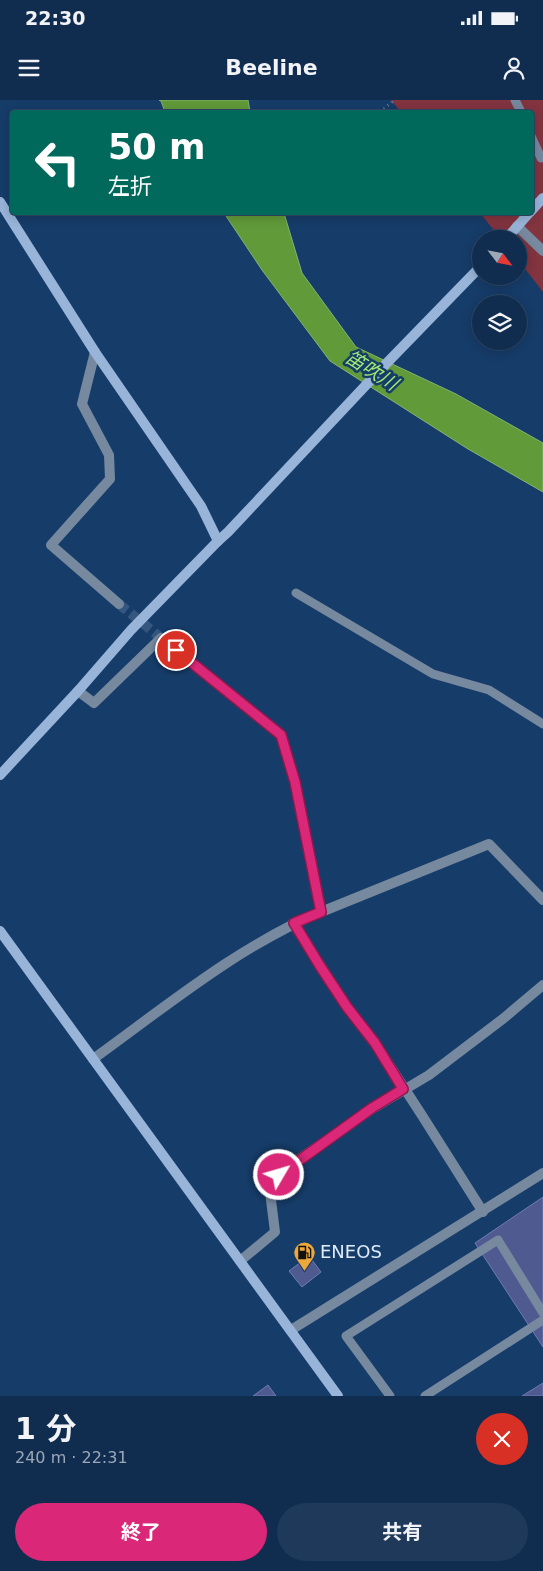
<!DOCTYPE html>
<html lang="ja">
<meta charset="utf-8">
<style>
body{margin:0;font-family:"DejaVu Sans","Noto Sans JP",sans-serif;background:#1e3959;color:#f1f3f6;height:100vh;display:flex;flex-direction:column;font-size:19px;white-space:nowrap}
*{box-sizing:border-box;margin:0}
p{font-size:16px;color:#9ca8b7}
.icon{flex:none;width:28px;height:28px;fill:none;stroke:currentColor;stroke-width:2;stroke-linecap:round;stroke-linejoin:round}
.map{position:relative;height:1296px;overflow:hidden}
.details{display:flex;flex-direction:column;background:#102d4f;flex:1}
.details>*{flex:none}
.top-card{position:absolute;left:10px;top:10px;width:524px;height:105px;border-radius:5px;box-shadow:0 2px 12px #0003,0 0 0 1px #304966;background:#00695c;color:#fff;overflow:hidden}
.needle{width:32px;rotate:122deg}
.tools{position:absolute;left:472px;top:130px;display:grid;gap:10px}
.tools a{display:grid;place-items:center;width:55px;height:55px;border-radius:50%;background:#102d4f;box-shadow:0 2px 12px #0003,0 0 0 1px #304966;font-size:25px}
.pin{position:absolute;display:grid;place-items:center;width:42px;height:42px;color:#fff;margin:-21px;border:2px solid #fff;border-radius:50%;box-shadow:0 1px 5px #0007}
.me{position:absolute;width:55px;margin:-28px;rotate:52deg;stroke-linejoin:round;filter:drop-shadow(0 0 4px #0008)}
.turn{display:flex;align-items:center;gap:18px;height:105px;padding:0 15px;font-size:22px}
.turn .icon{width:65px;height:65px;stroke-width:2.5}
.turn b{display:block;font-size:35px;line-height:42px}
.round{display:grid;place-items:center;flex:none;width:52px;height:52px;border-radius:26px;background:#1e3959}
.summary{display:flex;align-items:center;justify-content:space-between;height:85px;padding:0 15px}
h1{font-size:30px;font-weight:700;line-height:38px}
.button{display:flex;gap:10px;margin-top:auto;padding:10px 15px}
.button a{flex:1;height:58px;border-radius:30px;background:#db2777;color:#fff;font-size:20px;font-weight:700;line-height:58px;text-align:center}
.button a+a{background:#1e3959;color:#f1f3f6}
.status{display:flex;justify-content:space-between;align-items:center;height:35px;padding:0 25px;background:#102d4f;direction:ltr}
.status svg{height:14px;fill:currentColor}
header{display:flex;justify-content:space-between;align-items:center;height:65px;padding:0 15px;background:#102d4f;font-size:22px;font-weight:700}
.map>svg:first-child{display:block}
.green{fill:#82343f}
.water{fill:#619a39;stroke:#86b273}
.building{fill:#4f5a90;stroke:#6f7bb4}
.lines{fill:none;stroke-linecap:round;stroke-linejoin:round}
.street-tunnel{stroke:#34567f;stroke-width:10;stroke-dasharray:10 5;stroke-linecap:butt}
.path{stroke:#5d7a9d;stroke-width:3;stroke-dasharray:1 4;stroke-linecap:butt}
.lane{stroke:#77899f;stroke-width:9}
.street{stroke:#77899f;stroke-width:10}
.secondary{stroke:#98b4d8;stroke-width:10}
.route-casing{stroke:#8e194d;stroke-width:12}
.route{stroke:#db2777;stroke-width:9}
.labels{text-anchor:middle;stroke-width:5;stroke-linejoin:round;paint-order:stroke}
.poi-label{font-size:18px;fill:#deebfb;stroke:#163c69;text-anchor:start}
.water-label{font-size:19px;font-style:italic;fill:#a0ea70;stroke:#163c69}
</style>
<div class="status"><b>22:30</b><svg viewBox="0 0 49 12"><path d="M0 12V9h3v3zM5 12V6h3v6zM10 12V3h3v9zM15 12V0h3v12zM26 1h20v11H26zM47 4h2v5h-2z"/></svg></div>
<header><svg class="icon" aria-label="menu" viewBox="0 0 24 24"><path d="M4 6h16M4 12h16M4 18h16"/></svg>Beeline<svg class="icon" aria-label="person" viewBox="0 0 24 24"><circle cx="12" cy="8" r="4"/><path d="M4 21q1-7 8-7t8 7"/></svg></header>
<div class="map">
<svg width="543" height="1296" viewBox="0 0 543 1296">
<rect width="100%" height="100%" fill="#163c69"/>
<path class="green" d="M391,0H543V192L519,161V139H501L480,113L531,112V12H401Z"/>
<g class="water">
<path d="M159,0H248L250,12H165L161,1Z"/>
<path d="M224,113H284L302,173L356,247L456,294L543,343V392L468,349L330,261L262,170Z"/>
</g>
<g class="building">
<path d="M543,1097V1247L475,1143Z"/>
<path d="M309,1156L321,1172L302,1187L289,1171Z"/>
<path d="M543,1283V1296H522Z"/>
<path d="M268,1285L276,1296H253Z"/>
</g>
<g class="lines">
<path class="street-tunnel" d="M119,504L161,538"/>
<path class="path" d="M380,12L392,2L391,0"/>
<g class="lane">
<path d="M515,0L521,12"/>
<path d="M531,36L541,58"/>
<path d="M296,493L433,574L489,590L543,624"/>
<path d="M390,1296L346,1236L498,1140L543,1213"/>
<path d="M425,1296L543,1220"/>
</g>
<g class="street">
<path d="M517,126L543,151"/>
<path d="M95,252L82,304L109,355L110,379L51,445L119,504"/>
<path d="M78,591L94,603L161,538L281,635L295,681L321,812L489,744L543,800"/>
<path d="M293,823L347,907L375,943L423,1017L483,1112"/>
<path d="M93,959C164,908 240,845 321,812"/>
<path d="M240,1161L275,1132L269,1084L289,1066L372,1009L429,975L504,918L543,885"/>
<path d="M291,1230L543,1073"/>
</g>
<g class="secondary">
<path d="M0,102L95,252L201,406L218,441"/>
<path d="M531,111L543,98"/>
<path d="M506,139L530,112"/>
<path d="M0,675L78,591L131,530L218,441L228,432L382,268L481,166"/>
<path d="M0,831L338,1296"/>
</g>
</g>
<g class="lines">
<defs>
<path id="route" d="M176,550L281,635L295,682L321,812L294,823L320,866L347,907L375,943L403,989L372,1008L279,1075"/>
</defs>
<use href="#route" class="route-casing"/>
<use href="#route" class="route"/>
</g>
<defs>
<symbol id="fuel-pin" viewBox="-11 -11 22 30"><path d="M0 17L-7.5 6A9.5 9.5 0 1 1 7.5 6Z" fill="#eda83b" stroke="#163c69"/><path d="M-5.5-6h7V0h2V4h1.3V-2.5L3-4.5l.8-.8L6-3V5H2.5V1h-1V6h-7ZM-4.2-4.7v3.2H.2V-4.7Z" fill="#111"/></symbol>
</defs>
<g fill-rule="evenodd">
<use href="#fuel-pin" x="292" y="1140" width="25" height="34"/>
</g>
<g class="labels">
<g class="poi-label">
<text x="320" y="1158">ENEOS</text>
</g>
<g class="water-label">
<text transform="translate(372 270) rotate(32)" y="7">笛吹川</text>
</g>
</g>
</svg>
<div class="tools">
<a><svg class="needle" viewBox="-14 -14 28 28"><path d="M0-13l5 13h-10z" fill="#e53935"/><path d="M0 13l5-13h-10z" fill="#9ca8b7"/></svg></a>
<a><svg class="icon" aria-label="layers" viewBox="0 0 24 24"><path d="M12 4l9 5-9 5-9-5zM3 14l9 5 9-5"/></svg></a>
</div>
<div class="pin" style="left:176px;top:550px;background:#d93025"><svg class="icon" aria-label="arrive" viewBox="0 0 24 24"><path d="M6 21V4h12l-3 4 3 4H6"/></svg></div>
<svg class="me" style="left:279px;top:1075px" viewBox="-20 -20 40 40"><circle r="17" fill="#db2777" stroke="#fff" stroke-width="3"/><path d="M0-11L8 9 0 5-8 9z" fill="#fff"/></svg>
<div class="top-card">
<div class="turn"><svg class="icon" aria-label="left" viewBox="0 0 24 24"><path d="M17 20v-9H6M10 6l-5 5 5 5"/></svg><div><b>50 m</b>左折</div></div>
</div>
</div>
<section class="details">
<div class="summary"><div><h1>1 分</h1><p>240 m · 22:31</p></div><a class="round" style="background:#d93025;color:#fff"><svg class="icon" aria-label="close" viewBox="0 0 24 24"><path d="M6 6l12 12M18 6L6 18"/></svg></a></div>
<div class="button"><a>終了</a><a>共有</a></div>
</section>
